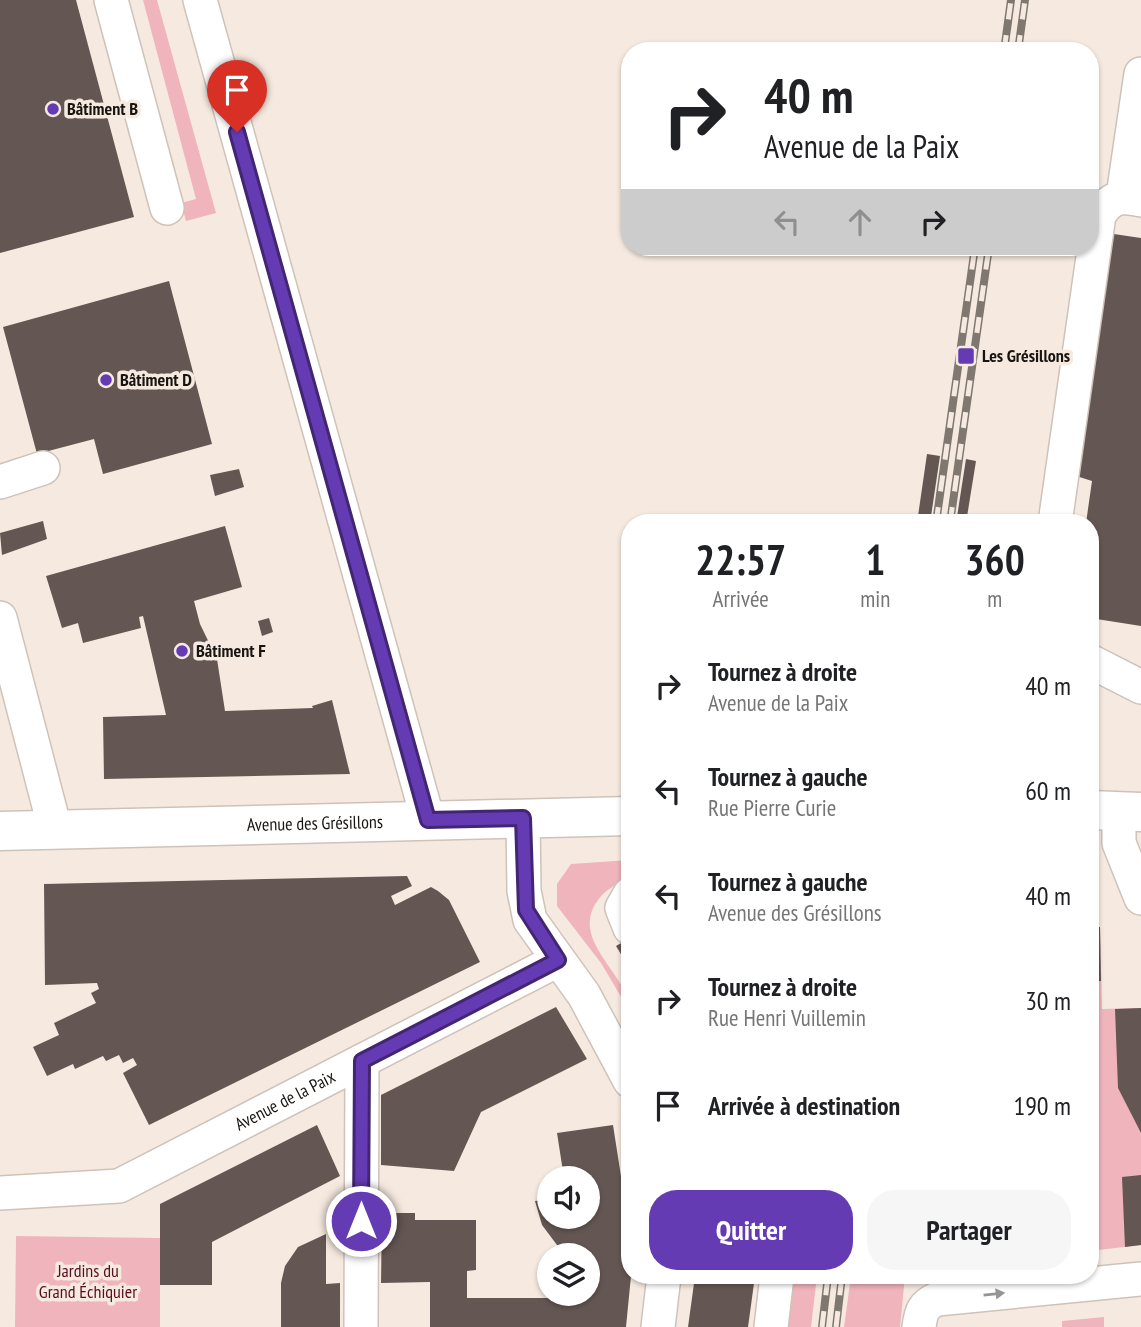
<!DOCTYPE html>
<html lang="fr">
<meta charset="utf-8">
<style>
body{margin:0;font-family:"PT Sans Narrow",sans-serif;background:#f6f6f6;color:#202124;height:100vh;display:flex;flex-direction:column;font-size:26px;white-space:nowrap}
*{box-sizing:border-box;margin:0}
p{font-size:23px;color:#757577}
.icon{flex:none;width:38px;height:38px;fill:none;stroke:currentColor;stroke-width:2;stroke-linecap:round;stroke-linejoin:round}
.map{position:relative;flex:1;overflow:hidden}
.panel{position:absolute;left:621px;top:514px;width:478px;height:770px;display:flex;flex-direction:column;background:#fff;border-radius:28px;box-shadow:0 2px 5px #0004}
.panel>*{flex:none}
.hud{position:absolute;left:621px;top:42px;width:478px;height:214px;border-radius:28px;box-shadow:0 2px 5px #0004;background:#fff;color:#202124;overflow:hidden}
.buttons{position:absolute;left:537px;top:1166px;display:grid;gap:14px}
.buttons a{display:grid;place-items:center;width:63px;height:63px;border-radius:50%;background:#fff;box-shadow:0 2px 5px #0004;font-size:35px}
.pin{position:absolute;display:grid;place-items:center;width:60px;height:60px;color:#fff;margin:-72px -30px;border-radius:50% 50% 50% 0;rotate:-45deg;box-shadow:0 0 7px #0007}
.pin .icon{rotate:45deg}
.me{position:absolute;width:77px;margin:-38px;rotate:0deg;stroke-linejoin:round;filter:drop-shadow(0 0 5px #0008)}
.turn{display:flex;align-items:center;gap:24px;height:147px;padding:0 28px;font-size:32px}
.turn .icon{width:91px;height:91px;stroke-width:2.5}
.turn b{display:block;font-size:49px;line-height:60px}
.lanes{display:flex;align-items:center;height:66px;padding:0 28px;background:#0003;justify-content:center;gap:35px;direction:ltr}
.lanes .off{opacity:.35}
.eta{display:flex;justify-content:space-evenly;align-items:center;height:119px;text-align:center}
.eta b{font-size:42px;font-weight:600;line-height:49px}
.action{display:flex;gap:14px;margin-top:auto;padding:14px 28px}
.action a{flex:1;height:80px;border-radius:28px;background:#653bb3;color:#fff;font-size:28px;font-weight:600;line-height:80px;text-align:center}
.action a+a{background:#f6f6f6;color:#202124}
ul{padding:0;list-style:none}
li{display:flex;align-items:center;gap:21px;height:105px;padding:0 28px}
li div{flex:1}
li b{display:block;font-size:26px}
li em{font-style:normal}
.map>svg:first-child{display:block}
.green{fill:#f0b5bc}
.building{fill:#645753}
.lines{fill:none;stroke-linecap:round;stroke-linejoin:round}
.minor-casing{stroke:#cec2b9;stroke-width:36}
.major-casing{stroke:#cec2b9;stroke-width:41}
.minor{stroke:#fff;stroke-width:33}
.major{stroke:#fff;stroke-width:38}
.rail-casing{stroke:#7f7871;stroke-width:8}
.rail{stroke:#f6eae0;stroke-width:5;stroke-dasharray:16;stroke-linecap:butt}
.oneway{fill:#979594}
.route-casing{stroke:#422674;stroke-width:18}
.route{stroke:#653bb3;stroke-width:12}
.poi-dot{fill:#653bb3;stroke:#f6eae0;stroke-width:2.5}
.labels{text-anchor:middle;stroke-width:7;stroke-linejoin:round;paint-order:stroke}
.poi-label{font-size:18px;font-weight:bold;fill:#181411;stroke:#f6eae0;text-anchor:start}
.street-label{font-size:18px;fill:#181411;stroke:#f6eae0}
.park-label{font-size:18px;fill:#580d22;stroke:#f6eae0}
</style>
<div class="map">
<svg width="1141" height="1327" viewBox="0 0 1141 1327">
<rect width="100%" height="100%" fill="#f6eae0"/>
<g class="green">
<path d="M143,0H157L216,213L186,221L181,203L196,199Z"/>
<path d="M630,860V881C617,883 606,889 598,900C568,941 630,974 630,1012L601,963L557,906V884L571,864Z"/>
<path d="M1100,927L1102,1009L1141,1008V1245L1090,1251V928Z"/>
<path d="M16,1236L160,1238V1327H15Z"/>
<path d="M789,1276H817L811,1327H781Z"/>
<path d="M851,1276H905L900,1327H844Z"/>
<path d="M1104,1317V1327H1062V1321Z"/>
</g>
<g class="building">
<path d="M0,0H76L134,217L0,253Z"/>
<path d="M1107,233L1141,238V626L1090,618V523H1086L1092,481L1073,475Z"/>
<path d="M169,281L212,444L103,474L94,439L37,454L3,327Z"/>
<path d="M927,454L940,456L930,523H917Z"/>
<path d="M966,459L976,461L966,523H956Z"/>
<path d="M239,469L244,487L215,496L210,475Z"/>
<path d="M43,521L47,539L2,555L0,533Z"/>
<path d="M225,526L242,587L194,601L200,624L217,659L225,711L313,708L312,706L332,700L350,774L104,779L103,717L166,715L143,616L139,617L141,628L83,643L78,623L62,628L46,576Z"/>
<path d="M269,618L273,632L262,636L258,621Z"/>
<path d="M407,876L412,886L391,896L395,905L431,887L438,891L449,900L480,962L149,1125L123,1073L137,1065L133,1058L123,1063L119,1055L106,1061L103,1056L75,1069L73,1064L47,1076L33,1047L59,1035L54,1023L96,1003L91,993L99,989L97,983L45,985L44,884Z"/>
<path d="M1100,927L1101,981L1090,982V928Z"/>
<path d="M630,938V969L616,946Z"/>
<path d="M556,1007L587,1059L481,1112L454,1171L381,1165V1095Z"/>
<path d="M1141,1008V1133L1118,1088L1115,1009Z"/>
<path d="M317,1125L340,1176L212,1242V1285H160V1204Z"/>
<path d="M613,1125L630,1234L631,1276L626,1327H430V1282L381,1283L382,1213H415V1220H476V1270L467,1271V1298H569V1293H588V1255H570L560,1249L542,1225L535,1201L550,1199V1216H588V1178H564L557,1133Z"/>
<path d="M1141,1175V1245L1125,1247L1122,1177Z"/>
<path d="M326,1234V1284L340,1283V1327H281V1283L285,1266L298,1247Z"/>
<path d="M695,1276H755L748,1327H688Z"/>
</g>
<g class="lines">
<defs>
<g id="minor">
<path d="M111,0L167,208"/>
<path d="M200,0L428,820"/>
<path d="M1123,196L1141,74"/>
<path d="M0,482L43,468"/>
<path d="M1055,523L1099,215C1111,197 1120,195 1141,200"/>
<path d="M0,618L55,829"/>
<path d="M1090,661L1141,687"/>
<path d="M1119,810V843L1141,898"/>
<path d="M523,818L524,891L530,920L584,995L630,1081"/>
<path d="M630,894L622,908L630,928"/>
<path id="s1" d="M0,1193L119,1186L558,960"/>
<path d="M361,1327L362,1061"/>
<path d="M658,1327L664,1276"/>
<path d="M771,1327L777,1276"/>
<path d="M919,1327C921,1312 923,1305 937,1299L1141,1279"/>
</g>
<g id="major">
<path d="M1090,810L1141,812"/>
<path id="s2" d="M0,831L630,816"/>
</g>
</defs>
<use href="#minor" class="minor-casing"/>
<use href="#major" class="major-casing"/>
<use href="#minor" class="minor"/>
<use href="#major" class="major"/>
<defs>
<g id="rail">
<path d="M1004,51L1011,0"/>
<path d="M1018,51L1025,0"/>
<path d="M936,523L975,247"/>
<path d="M950,523L989,247"/>
<path d="M822,1327L828,1276"/>
<path d="M836,1327L842,1276"/>
</g>
</defs>
<use href="#rail" class="rail-casing"/>
<use href="#rail" class="rail"/>
</g>
<defs><path id="oneway-solid" d="M-6-.8H1V-3.2L6.5 0L1 3.2V.8H-6Z" transform="scale(1.75)"/></defs>
<use class="oneway" href="#oneway-solid" transform="translate(994 1294) rotate(-6)"/>
<g class="lines">
<defs>
<path id="route" d="M237,132L428,820L523,818L526,910L558,960L362,1061L361,1221"/>
</defs>
<use href="#route" class="route-casing"/>
<use href="#route" class="route"/>
</g>
<g class="poi-dot">
<circle cx="53" cy="109" r="7"/>
<rect x="957" y="347" width="18" height="18" rx="3.5"/>
<circle cx="106" cy="380" r="7"/>
<circle cx="182" cy="651" r="7"/>
</g>
<g class="labels">
<g class="poi-label">
<text x="67" y="115">Bâtiment B</text>
<text x="982" y="362">Les Grésillons</text>
<text x="120" y="386">Bâtiment D</text>
<text x="196" y="657">Bâtiment F</text>
</g>
<g class="street-label">
<text dy="6" stroke="none"><textPath href="#s2" startOffset="315">Avenue des Grésillons</textPath></text>
<text dy="6" stroke="none"><textPath href="#s1" startOffset="306">Avenue de la Paix</textPath></text>
</g>
<g class="park-label">
<text x="88" y="1277">Jardins du<tspan x="88" dy="21">Grand Échiquier</tspan></text>
</g>
</g>
</svg>
<div class="buttons">
<a><svg class="icon" aria-label="sound" viewBox="0 0 24 24"><path d="M4 9h4l5-4v14l-5-4H4zM17 9q2 3 0 6"/></svg></a>
<a><svg class="icon" aria-label="layers" viewBox="0 0 24 24"><path d="M12 4l9 5-9 5-9-5zM3 14l9 5 9-5"/></svg></a>
</div>
<div class="pin" style="left:237px;top:132px;background:#d93025"><svg class="icon" aria-label="arrive" viewBox="0 0 24 24"><path d="M6 21V4h12l-3 4 3 4H6"/></svg></div>
<svg class="me" style="left:361px;top:1221px" viewBox="-20 -20 40 40"><circle r="17" fill="#653bb3" stroke="#fff" stroke-width="3"/><path d="M0-11L8 9 0 5-8 9z" fill="#fff"/></svg>
<div class="hud">
<div class="turn"><svg class="icon" aria-label="right" viewBox="0 0 24 24"><path d="M7 20v-9h11M14 6l5 5-5 5"/></svg><div><b>40 m</b>Avenue de la Paix</div></div>
<div class="lanes"><svg class="icon off" aria-label="left" viewBox="0 0 24 24"><path d="M17 20v-9H6M10 6l-5 5 5 5"/></svg><svg class="icon off" aria-label="ahead" viewBox="0 0 24 24"><path d="M12 20V5M6 11l6-6 6 6"/></svg><svg class="icon" aria-label="right" viewBox="0 0 24 24"><path d="M7 20v-9h11M14 6l5 5-5 5"/></svg></div>
</div>
<section class="panel">
<div class="eta">
<div><b>22:57</b><p>Arrivée</p></div>
<div><b>1</b><p>min</p></div>
<div><b>360</b><p>m</p></div>
</div>
<ul>
<li><svg class="icon" aria-label="right" viewBox="0 0 24 24"><path d="M7 20v-9h11M14 6l5 5-5 5"/></svg><div><b>Tournez à droite</b><p>Avenue de la Paix</p></div><em>40 m</em></li>
<li><svg class="icon" aria-label="left" viewBox="0 0 24 24"><path d="M17 20v-9H6M10 6l-5 5 5 5"/></svg><div><b>Tournez à gauche</b><p>Rue Pierre Curie</p></div><em>60 m</em></li>
<li><svg class="icon" aria-label="left" viewBox="0 0 24 24"><path d="M17 20v-9H6M10 6l-5 5 5 5"/></svg><div><b>Tournez à gauche</b><p>Avenue des Grésillons</p></div><em>40 m</em></li>
<li><svg class="icon" aria-label="right" viewBox="0 0 24 24"><path d="M7 20v-9h11M14 6l5 5-5 5"/></svg><div><b>Tournez à droite</b><p>Rue Henri Vuillemin</p></div><em>30 m</em></li>
<li><svg class="icon" aria-label="arrive" viewBox="0 0 24 24"><path d="M6 21V4h12l-3 4 3 4H6"/></svg><div><b>Arrivée à destination</b></div><em>190 m</em></li>
</ul>
<div class="action"><a>Quitter</a><a>Partager</a></div>
</section>
</div>
